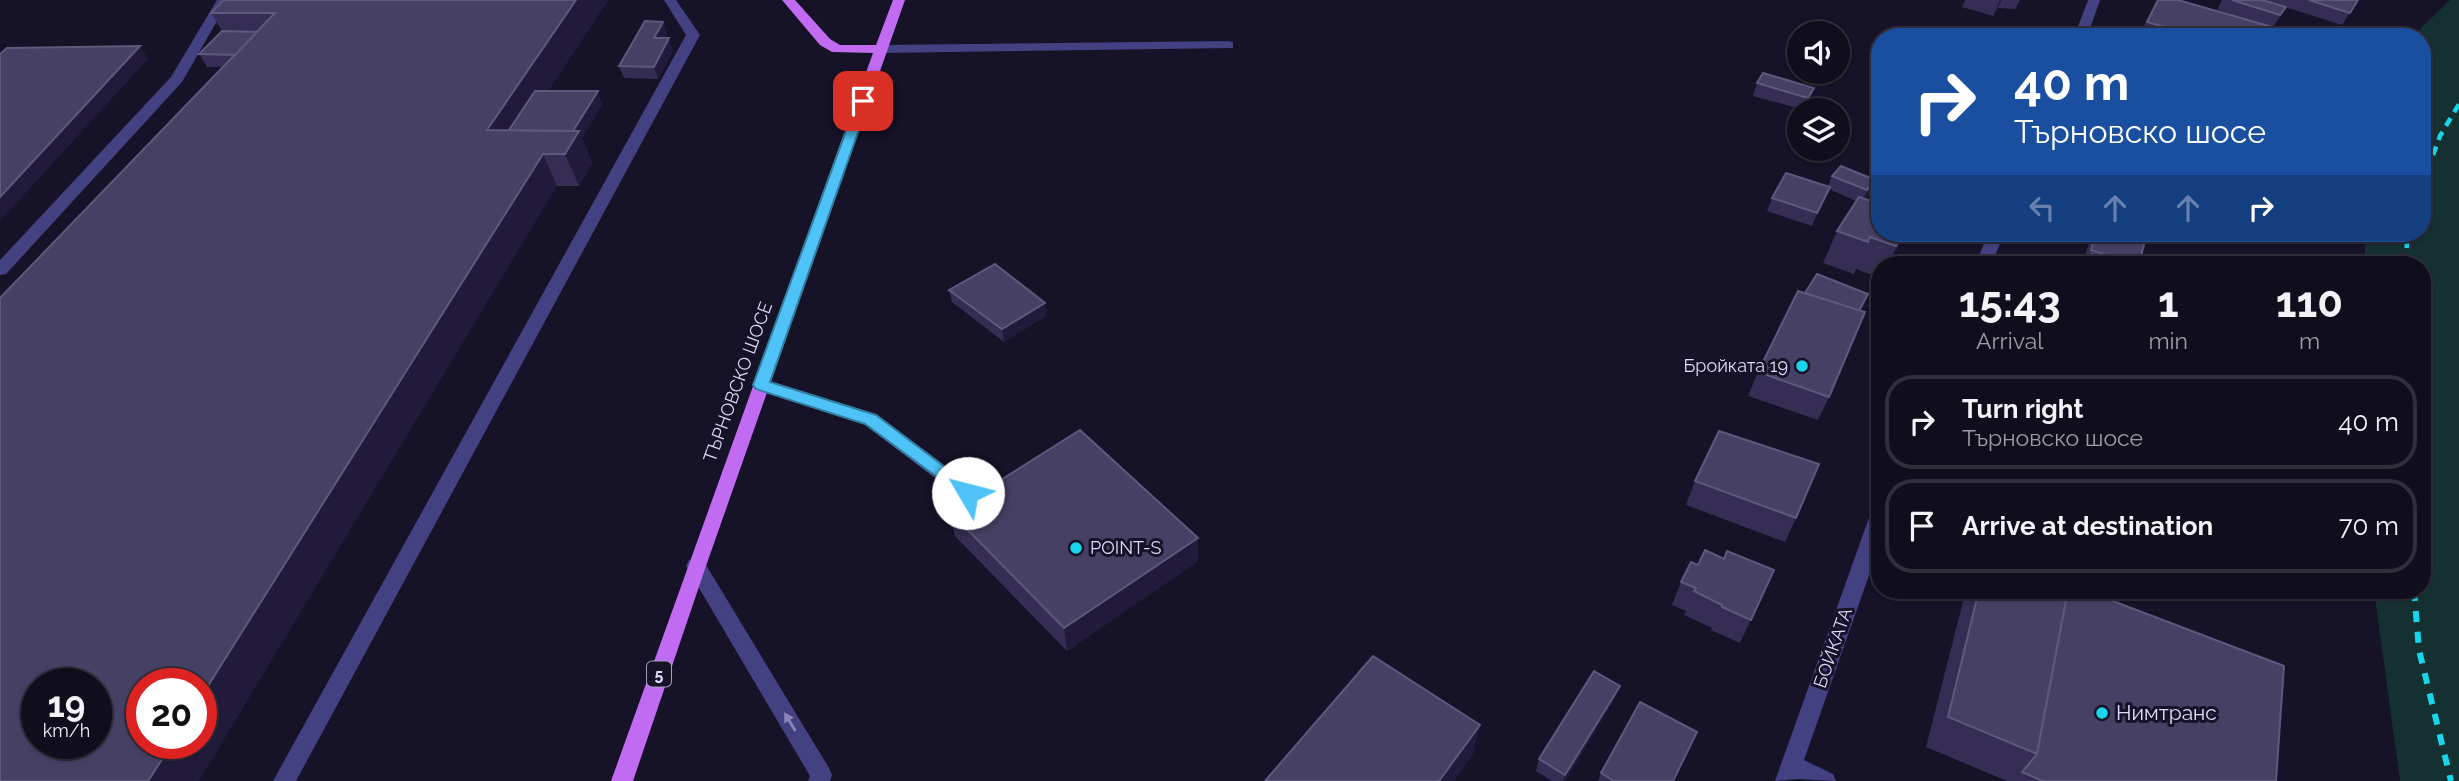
<!DOCTYPE html>
<meta charset="utf-8">
<style>
body{margin:0;font-family:Raleway,sans-serif;background:#191726;color:#f1f3f6;height:100vh;display:flex;flex-direction:column;font-size:26px;white-space:nowrap}
*{box-sizing:border-box;margin:0}
p{font-size:23px;color:#9c9ca4}
.icon{flex:none;width:38px;height:38px;fill:none;stroke:currentColor;stroke-width:2;stroke-linecap:round;stroke-linejoin:round}
.map{position:relative;flex:1;overflow:hidden}
.drawer{position:absolute;left:1871px;top:256px;width:560px;height:343px;display:flex;flex-direction:column;background:#100e1d;border-radius:28px;box-shadow:0 2px 5px #0004,0 0 0 2px #302e3b}
.drawer>*{flex:none}
.banner{position:absolute;left:1871px;top:28px;width:560px;height:214px;border-radius:28px;box-shadow:0 2px 5px #0004,0 0 0 2px #302e3b;background:#1a4fa0;color:#fff;overflow:hidden}
.fabs{position:absolute;left:1787px;top:21px;display:grid;gap:14px}
.fabs a{display:grid;place-items:center;width:63px;height:63px;border-radius:50%;background:#100e1d;box-shadow:0 2px 5px #0004,0 0 0 2px #302e3b;font-size:35px}
.speed{position:absolute;left:21px;top:668px;display:flex;gap:14px;font-size:35px;font-weight:700;text-align:center}
.speed>*{display:grid;place-content:center;width:91px;height:91px;border-radius:50%;background:#100e1d;box-shadow:0 2px 5px #0004,0 0 0 2px #302e3b;line-height:1}
.speed small{font-size:18px;font-weight:400}
.speed .limit{border:10px solid #d22;background:#fff;color:#111}
.pin{position:absolute;display:grid;place-items:center;width:60px;height:60px;color:#fff;margin:-30px;border-radius:14px;box-shadow:0 4px 10px #0006}
.me{position:absolute;width:77px;margin:-38px;rotate:307deg;stroke-linejoin:round;filter:drop-shadow(0 0 5px #0008)}
.turn{display:flex;align-items:center;gap:24px;height:147px;padding:0 28px;font-size:32px}
.turn .icon{width:91px;height:91px;stroke-width:2.5}
.turn b{display:block;font-size:49px;line-height:60px}
.lanes{display:flex;align-items:center;height:66px;padding:0 28px;background:#0003;justify-content:center;gap:35px;direction:ltr}
.lanes .off{opacity:.35}
.eta{display:flex;justify-content:space-evenly;align-items:center;height:119px;text-align:center}
.eta b{font-size:42px;font-weight:700;line-height:49px}
ul{padding:0;list-style:none}
li{display:flex;align-items:center;gap:21px;height:94px;margin:0 14px 10px;padding:0 14px;border:4px solid #302e3b;border-radius:28px}
li div{flex:1}
li b{display:block;font-size:26px}
li em{font-style:normal}
.map>svg:first-child{display:block}
.green{fill:#153030}
.lines{fill:none;stroke-linecap:round;stroke-linejoin:round}
.minor{fill:#444182;fill-rule:evenodd}
.major{fill:#c16bf3;fill-rule:evenodd}
.rail-far1{stroke:#17d6ec;stroke-width:4.5;stroke-dasharray:9 7;stroke-linecap:butt}
.rail{stroke:#17d6ec;stroke-width:6;stroke-dasharray:11 10;stroke-linecap:butt}
.wall{fill:#352d53}
.shaded-wall{fill:#211a3a}
.building{fill:#474065;stroke:#5f587d;stroke-width:2;fill-rule:evenodd}
.oneway{fill:#8a86b9}
.route{fill:#4fc3f7;stroke:#337fa1;stroke-width:2}
.poi-dot{fill:#17d6ec;stroke:#161227;stroke-width:2.5}
.labels{text-anchor:middle;stroke-width:6;stroke-linejoin:round;paint-order:stroke}
.shield{fill:#161227;stroke:#a39fbc;stroke-width:2}
.shield-label{font-size:16px;font-weight:bold;fill:#dfdbfc}
.poi-label{font-size:18px;fill:#dfdbfc;stroke:#161227;text-anchor:end}
.street-label{font-size:18px;fill:#dfdbfc;stroke:#161227}
.near-poi-label{font-size:21px;fill:#dfdbfc;stroke:#161227;text-anchor:start}
</style>
<div class="map">
<svg width="2459" height="781" viewBox="0 0 2459 781">
<rect width="100%" height="100%" fill="#161227"/>
<path class="green" d="M2450,0H2459V781H2400L2374,590H2422V264H2364L2366,233H2422V37H2412Z"/>
<g class="lines">
<g class="minor">
<path d="M217,0H229L182,82L6,274L0,275V260L171,77Z"/>
<path d="M664,0H676L700,35L296,781H273L686,35Z"/>
<path d="M2088,0H2100L2087,37H2074Z"/>
<path d="M1228,41L1233,42V48L881,53L874,49L881,45Z"/>
<path d="M1989,233H2005L1991,264H1975Z"/>
<path d="M761,379L876,414L975,488L977,493L975,498L968,500L961,498L864,424L755,389L752,385L755,381Z"/>
<path d="M1880,508V544L1804,760L1833,774L1836,781L1798,779L1775,781L1870,515L1873,510Z"/>
<path d="M696,558L703,560L829,768L832,775L830,781H808L810,776L686,566L689,560Z"/>
</g>
<path class="major" d="M782,0H795L830,39L840,45H876L893,0H905L706,566L633,781H611L873,53L832,52L820,45Z"/>
<g class="rail-far1">
<path d="M2422,185L2440,136L2459,104"/>
<path d="M2405,264L2408,233"/>
</g>
<path class="rail" d="M2414,590L2419,650L2451,781"/>
</g>
<g class="wall">
<path d="M224,0H608L548,91L602,104L582,138L592,163L579,186H557L223,67H207L199,54L222,31L211,13Z"/>
<path d="M1965,0H2020L2015,9L1998,8L1993,16L1962,7Z"/>
<path d="M2158,0L2257,23L2217,10L2222,0H2262L2286,7L2273,27L2307,37H2138Z"/>
<path d="M2263,0H2358L2342,25Z"/>
<path d="M663,22L667,34L665,38L673,51L658,79L624,78L619,66Z"/>
<path d="M1757,83L1814,88L1804,110L1753,96Z"/>
<path d="M1841,166L1870,193L1865,199L1880,233H1904L1889,264H1880V278L1856,269L1854,274L1823,263L1837,231L1856,201L1829,189L1812,226L1767,211L1772,198L1828,186L1832,176Z"/>
<path d="M2092,233H2147L2139,264H2086L2083,263Z"/>
<path d="M949,290L1045,303L1046,316L1004,342L952,302Z"/>
<path d="M1860,311L1829,397L1818,420L1748,396L1758,372Z"/>
<path d="M1695,481L1796,518L1785,542L1686,505Z"/>
<path d="M950,512L1198,561L1067,651L955,536Z"/>
<path d="M1724,559L1774,570L1740,643L1711,630L1712,628L1684,615L1686,611L1672,605L1681,582L1698,565Z"/>
<path d="M1966,590H2084L2276,781H2007L1926,747Z"/>
<path d="M1615,698L1565,781H1552L1536,771L1539,759Z"/>
<path d="M1601,773L1673,781H1598Z"/>
</g>
<g class="shaded-wall">
<path d="M576,0H608L510,149L487,130Z"/>
<path d="M2000,0H2002L1993,16Z"/>
<path d="M663,22L667,34L658,51L654,38Z"/>
<path d="M669,38L673,51L658,79L654,67Z"/>
<path d="M140,46L148,59L0,221V197Z"/>
<path d="M1814,88L1809,100L1804,110L1808,98Z"/>
<path d="M598,91L602,104L582,138L592,163L579,186L565,154L562,150Z"/>
<path d="M543,154L557,186L199,781H148L172,744H201V697Z"/>
<path d="M1875,180L1870,193L1862,203L1867,190Z"/>
<path d="M1830,187L1825,200L1812,226L1817,213Z"/>
<path d="M1903,233H1904L1898,248L1889,264H1888Z"/>
<path d="M1045,303L1046,316L1004,342L1002,329Z"/>
<path d="M1198,538V561L1067,651L1064,628Z"/>
<path d="M1620,686L1615,698L1565,781H1563L1565,775Z"/>
<path d="M1480,725L1473,755L1454,781H1439Z"/>
</g>
<g class="building">
<path d="M224,0H576L487,130L579,131L565,154H543L201,697V684H142V744H172L148,781H0V298L275,13H211ZM37,684H96V744H37Z"/>
<path d="M2158,0H2178L2307,37H2197L2147,22Z"/>
<path d="M2232,0H2262L2286,7L2280,15Z"/>
<path d="M2309,0H2358L2350,13Z"/>
<path d="M645,21L663,22L654,38H669L654,67L619,66Z"/>
<path d="M222,31L257,32L235,55L199,54Z"/>
<path d="M140,46L0,197V54L7,48Z"/>
<path d="M1763,73L1814,88L1808,98L1757,83Z"/>
<path d="M535,91H598L573,131L509,130Z"/>
<path d="M1841,166L1875,180L1867,190L1832,176Z"/>
<path d="M1786,173L1830,187L1817,213L1772,198Z"/>
<path d="M1859,197L1880,204V233H1903L1896,246L1870,237L1868,242L1837,231Z"/>
<path d="M2096,233H2147L2139,264H2133L2091,250Z"/>
<path d="M2092,254L2125,264H2089Z"/>
<path d="M995,264L1045,303L1002,329L949,290Z"/>
<path d="M1817,274L1868,294L1859,311L1805,293Z"/>
<path d="M1798,291L1865,312L1829,397L1758,372Z"/>
<path d="M1080,430L1198,538L1064,628L950,512Z"/>
<path d="M1719,431L1819,464L1796,518L1695,481Z"/>
<path d="M1705,550L1724,559L1727,551L1774,570L1751,620L1722,607V605L1694,591L1696,588L1681,582L1691,562L1698,565Z"/>
<path d="M1979,590H2068L2037,754L1948,717Z"/>
<path d="M2068,590H2084L2284,666L2276,781H2043L2022,772L2037,754Z"/>
<path d="M1373,656L1480,725L1439,781H1265Z"/>
<path d="M1594,671L1620,686L1565,775L1539,759Z"/>
<path d="M1640,702L1697,732L1673,781H1614L1601,773Z"/>
</g>
<defs><path id="oneway-solid" d="M-6-.8H1V-3.2L6.5 0L1 3.2V.8H-6Z" transform="scale(1.75)"/></defs>
<use class="oneway" href="#oneway-solid" transform="translate(790 722) rotate(-121)"/>
<path class="route" d="M863,97L869,101L770,382L876,415L974,489L977,493L974,498L968,500L865,424L756,389L753,385L857,101Z"/>
<g class="poi-dot">
<circle cx="1802" cy="366" r="7"/>
<circle cx="1076" cy="548" r="7"/>
<circle cx="2102" cy="713" r="7"/>
</g>
<g class="labels">
<rect class="shield" x="647" y="661.5" width="24" height="25" rx="5"/>
<g class="shield-label">
<text x="659" y="680">5</text>
</g>
<g class="poi-label">
<text x="1788" y="372">Бройката 19</text>
<text x="1090" y="554" text-anchor="start">POINT-S</text>
</g>
<g class="street-label">
<text transform="translate(738 382) rotate(-70)" y="6">ТЪРНОВСКО ШОСЕ</text>
<text transform="translate(1833 648) rotate(-71)" y="6">БОЙКАТА</text>
</g>
<g class="near-poi-label">
<text x="2116" y="720">Нимтранс</text>
</g>
</g>
</svg>
<div class="fabs">
<a><svg class="icon" aria-label="sound" viewBox="0 0 24 24"><path d="M4 9h4l5-4v14l-5-4H4zM17 9q2 3 0 6"/></svg></a>
<a><svg class="icon" aria-label="layers" viewBox="0 0 24 24"><path d="M12 4l9 5-9 5-9-5zM3 14l9 5 9-5"/></svg></a>
</div>
<div class="speed"><div>19<small>km/h</small></div><div class="limit">20</div></div>
<div class="pin" style="left:863px;top:101px;background:#d93025"><svg class="icon" aria-label="arrive" viewBox="0 0 24 24"><path d="M6 21V4h12l-3 4 3 4H6"/></svg></div>
<svg class="me" style="left:968px;top:493px" viewBox="-20 -20 40 40"><circle r="19" fill="#fff"/><path d="M0-13L10 11 0 6-10 11z" fill="#4fc3f7"/></svg>
<div class="banner">
<div class="turn"><svg class="icon" aria-label="right" viewBox="0 0 24 24"><path d="M7 20v-9h11M14 6l5 5-5 5"/></svg><div><b>40 m</b>Търновско шосе</div></div>
<div class="lanes"><svg class="icon off" aria-label="left" viewBox="0 0 24 24"><path d="M17 20v-9H6M10 6l-5 5 5 5"/></svg><svg class="icon off" aria-label="ahead" viewBox="0 0 24 24"><path d="M12 20V5M6 11l6-6 6 6"/></svg><svg class="icon off" aria-label="ahead" viewBox="0 0 24 24"><path d="M12 20V5M6 11l6-6 6 6"/></svg><svg class="icon" aria-label="right" viewBox="0 0 24 24"><path d="M7 20v-9h11M14 6l5 5-5 5"/></svg></div>
</div>
<section class="drawer">
<div class="eta">
<div><b>15:43</b><p>Arrival</p></div>
<div><b>1</b><p>min</p></div>
<div><b>110</b><p>m</p></div>
</div>
<ul>
<li><svg class="icon" aria-label="right" viewBox="0 0 24 24"><path d="M7 20v-9h11M14 6l5 5-5 5"/></svg><div><b>Turn right</b><p>Търновско шосе</p></div><em>40 m</em></li>
<li><svg class="icon" aria-label="arrive" viewBox="0 0 24 24"><path d="M6 21V4h12l-3 4 3 4H6"/></svg><div><b>Arrive at destination</b></div><em>70 m</em></li>
</ul>
</section>
</div>
